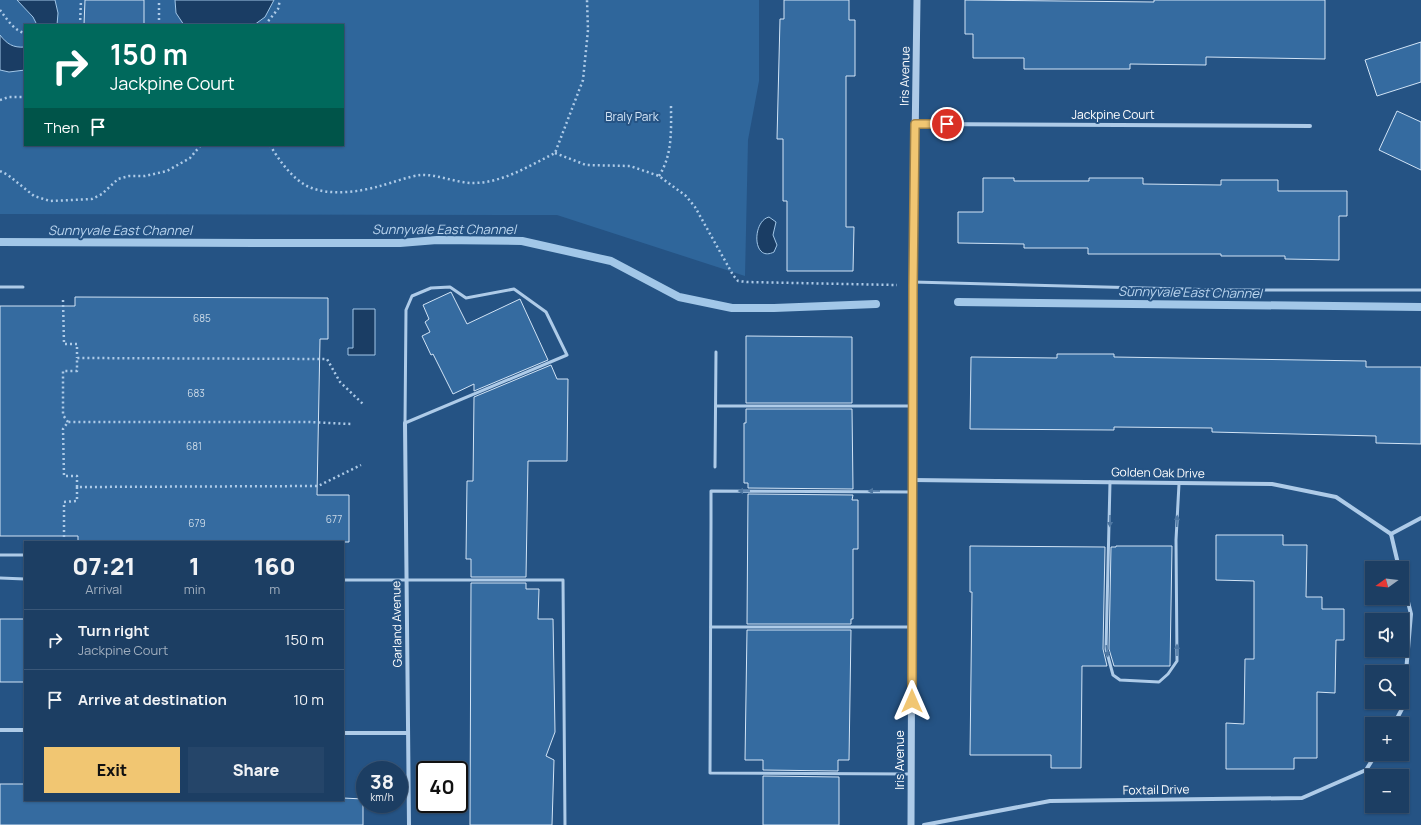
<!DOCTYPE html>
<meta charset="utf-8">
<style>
body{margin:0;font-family:Manrope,sans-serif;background:#254569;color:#f1f3f6;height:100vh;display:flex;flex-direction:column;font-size:15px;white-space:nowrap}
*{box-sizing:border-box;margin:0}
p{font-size:13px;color:#a0aebe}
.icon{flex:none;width:22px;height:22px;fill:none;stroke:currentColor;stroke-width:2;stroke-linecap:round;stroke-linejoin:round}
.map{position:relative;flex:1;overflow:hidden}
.details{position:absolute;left:24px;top:541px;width:320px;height:260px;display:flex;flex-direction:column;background:#1c3e63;border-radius:0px;box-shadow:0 1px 3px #0004,0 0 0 1px #3a5778}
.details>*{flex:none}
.top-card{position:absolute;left:24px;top:24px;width:320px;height:122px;border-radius:0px;box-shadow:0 1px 3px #0004,0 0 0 1px #3a5778;background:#00695c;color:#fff;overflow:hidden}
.needle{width:26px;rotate:255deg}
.fabs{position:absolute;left:1365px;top:561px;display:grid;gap:8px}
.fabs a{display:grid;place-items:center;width:44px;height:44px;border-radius:0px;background:#1c3e63;box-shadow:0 1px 3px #0004,0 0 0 1px #3a5778;font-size:20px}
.speed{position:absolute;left:356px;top:761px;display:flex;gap:8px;font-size:20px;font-weight:700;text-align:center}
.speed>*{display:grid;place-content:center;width:52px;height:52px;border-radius:50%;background:#1c3e63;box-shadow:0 1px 3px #0004,0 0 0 1px #3a5778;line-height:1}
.speed small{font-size:10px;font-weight:400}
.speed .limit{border:2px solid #111;border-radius:6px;background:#fff;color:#111}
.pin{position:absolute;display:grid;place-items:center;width:34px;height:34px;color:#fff;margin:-17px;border:2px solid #fff;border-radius:50%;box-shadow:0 1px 4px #0007}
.me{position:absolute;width:44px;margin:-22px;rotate:0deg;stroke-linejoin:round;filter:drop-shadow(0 0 3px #0008)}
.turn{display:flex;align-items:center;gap:14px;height:84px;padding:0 20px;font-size:18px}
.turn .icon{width:52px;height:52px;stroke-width:2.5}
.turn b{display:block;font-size:28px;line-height:34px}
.then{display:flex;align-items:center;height:38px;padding:0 20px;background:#0003;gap:8px;font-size:15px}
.eta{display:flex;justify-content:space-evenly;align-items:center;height:68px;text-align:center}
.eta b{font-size:24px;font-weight:800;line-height:28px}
.button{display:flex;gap:8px;margin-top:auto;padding:8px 20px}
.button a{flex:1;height:46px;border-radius:0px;background:#f1c672;color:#111;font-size:16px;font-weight:800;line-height:46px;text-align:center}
.button a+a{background:#254569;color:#f1f3f6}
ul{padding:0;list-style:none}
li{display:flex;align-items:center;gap:12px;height:60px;padding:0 20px;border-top:1px solid #3a5778}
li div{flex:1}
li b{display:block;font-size:15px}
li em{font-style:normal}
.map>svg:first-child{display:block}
.green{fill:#2f669b;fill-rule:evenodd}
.water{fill:#1a3d64;stroke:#a2c7e8}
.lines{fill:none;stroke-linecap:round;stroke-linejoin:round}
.stream{stroke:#a2c7e8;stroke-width:8}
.building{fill:#356ba0;stroke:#d2e4f6}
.path{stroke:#aecbe8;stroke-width:2.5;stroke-dasharray:2 3;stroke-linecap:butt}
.service{stroke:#aecbe8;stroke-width:3}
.minor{stroke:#aecbe8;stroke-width:4}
.tertiary{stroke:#aecbe8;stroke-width:7}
.oneway{fill:#4e77a2}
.route-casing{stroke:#9d814a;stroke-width:10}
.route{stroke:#f1c672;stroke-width:7}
.labels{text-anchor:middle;stroke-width:4;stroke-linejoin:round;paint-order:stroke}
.number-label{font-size:10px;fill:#ccdae7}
.street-label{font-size:12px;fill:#fff;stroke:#255384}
.park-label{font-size:12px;fill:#d2e4f6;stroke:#255384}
.water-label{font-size:13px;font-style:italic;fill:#bad5ef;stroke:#255384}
</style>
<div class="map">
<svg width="1421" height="825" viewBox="0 0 1421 825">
<rect width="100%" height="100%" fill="#255384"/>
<path class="green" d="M0,0H759V81L748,140L745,276L557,215L0,214ZM25,25H343V145H25Z"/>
<g class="water">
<path d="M17,0H55L58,13L57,25H37L33,17Z"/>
<path d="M175,0H274L265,17L254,25H184L176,13Z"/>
<path d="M0,35C7,44 13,48 25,47V70L9,72L0,70Z"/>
<path d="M769,217L776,222L773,235L777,245L774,252C752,263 752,221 769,217Z"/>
<path d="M353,309H375V355H348V348H353Z"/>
</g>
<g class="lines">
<g class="stream">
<path d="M0,242L275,243H400L437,240L522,241L611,261L679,297L732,308H774L876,304"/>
<path d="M958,302L1421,307"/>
</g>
</g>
<g class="building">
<path d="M85,0H144V25H84Z"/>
<path d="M784,0H849V20H855V76H846V227H854L853,271H787V201H783V139H777L780,19H784Z"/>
<path d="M965,0L1154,2V0H1325V59L1206,57V65L1130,64V69H1024V58H973V34H965Z"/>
<path d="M1421,42V82L1377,96L1365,60Z"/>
<path d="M1397,111L1421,122V170L1379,150Z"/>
<path d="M983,178H1014V181H1089V178H1143V184L1221,185V180H1278V191H1347V216H1339V260L1285,259V256H1221V254H1088V248H1024V244L958,243V212H983Z"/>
<path d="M451,292L467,324L520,299L548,360L474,391V384L453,394L433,354L431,355L422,336L430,332L425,322L429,319L423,305Z"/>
<path d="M75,297L328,298V339H320L317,495H349V542H78V536H0V306H75Z"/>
<path d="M746,336L852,337V403H746Z"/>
<path d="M1057,354H1114V357L1366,361V367H1421V444L1376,443V436L1212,432V428L1114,427V430L970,429L971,357L1057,358Z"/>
<path d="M551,365L557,379H568L567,461H528L526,577H471V559H466L467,481H473L474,397Z"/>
<path d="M746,409H852L853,489L748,488V483H744V423H746Z"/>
<path d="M748,494L853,495L852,500H858V549H853V619H851V624H747Z"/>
<path d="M1216,535H1283V545H1307L1306,597H1322V609H1344V640H1336L1335,693L1317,692V758H1294V769H1226V723L1244,724L1245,659H1254V581L1216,580Z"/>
<path d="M970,546L1105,547L1103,649L1107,666H1082L1081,768H1051V755H970L972,592H970Z"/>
<path d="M1116,546H1172L1170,666H1114L1109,649L1111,547H1116Z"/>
<path d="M471,583H526V589H539L538,619H553L555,732L546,756L554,760L552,825H470Z"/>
<rect x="0" y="619" width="25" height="63"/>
<path d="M747,630H851L849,760H838V771L763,770V760H745Z"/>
<path d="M763,776L839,777V825H763Z"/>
<path d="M0,784H25V800H343V798L363,799V825H0Z"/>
</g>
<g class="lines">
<g class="path">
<path d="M0,10C7,19 14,31 25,33"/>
<path d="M80,25L81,0"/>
<path d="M159,25V0"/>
<path d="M265,25L278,9L280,0"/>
<path d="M0,100L9,97H25"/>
<path d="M270,145C279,160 292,179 309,187C330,196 359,192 380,186C392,183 409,176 421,175C437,174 456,183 473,183C502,183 529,166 555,153L583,80L588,30L587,0"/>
<path d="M555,153L586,165L630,166L659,176L686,196L695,207L733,275L738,281L747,282L897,285"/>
<path d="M0,171L8,175L34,196L50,201L92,199L102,194L118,179L129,176H145L167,171L190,158L201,145"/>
<path d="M659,176C673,154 671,129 671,104"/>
<path d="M63,300L64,344H77V358"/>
<path d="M68,422L63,415V371H77V358L327,359L340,382L363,404"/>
<path d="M77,487V476H64L63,429L68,422H309L351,424"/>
<path d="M64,542V502L77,501V487L318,486L361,465"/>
</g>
<g class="service">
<path d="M913,282L1222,290H1421"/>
<path d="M0,287H23"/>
<path d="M450,287L466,298L514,289L546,312L567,355L405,423L406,310L412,296L431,288Z"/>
<path d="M716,406H913"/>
<path d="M715,467L716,352"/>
<path d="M1110,482L1106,649L1113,675L1120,680L1159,682L1168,674L1177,661L1176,540L1179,484"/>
<path d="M0,555H23"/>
<path d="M0,578L25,579"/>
<path d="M343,580H563L565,825"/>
<path d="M711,627H911"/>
<path d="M910,774L710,773L711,523V491L913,492"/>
</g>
<g class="minor">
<path d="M915,124L1310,126"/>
<path d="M405,423L409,825"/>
<path d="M912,480L1272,484L1336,497L1391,534"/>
<path d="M1391,534L1399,568"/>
<path d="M1391,534L1421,518"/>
<path d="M1394,724L1403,707L1411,614L1402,578"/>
<path d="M0,730H25"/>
<path d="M343,733H408"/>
<path d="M924,825L1050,801L1302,798L1366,770L1376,754"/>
</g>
<path class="tertiary" d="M911,825L913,286L917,0"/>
</g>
<defs><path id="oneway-solid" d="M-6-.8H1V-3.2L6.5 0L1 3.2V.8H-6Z"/></defs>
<g class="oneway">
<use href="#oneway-solid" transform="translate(744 491) rotate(-180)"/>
<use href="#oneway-solid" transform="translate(874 491) rotate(179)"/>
<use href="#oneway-solid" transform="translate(1110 521) rotate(91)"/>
<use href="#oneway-solid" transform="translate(1177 521) rotate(-87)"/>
<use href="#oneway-solid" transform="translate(1177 650) rotate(-90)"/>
<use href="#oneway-solid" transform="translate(1107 651) rotate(82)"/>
</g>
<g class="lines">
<defs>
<path id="route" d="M912,701L913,286L915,124H947"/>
</defs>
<use href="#route" class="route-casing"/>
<use href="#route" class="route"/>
</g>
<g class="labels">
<g class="number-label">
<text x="202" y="322">685</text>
<text x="196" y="397">683</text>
<text x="194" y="450">681</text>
<text x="334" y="523">677</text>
<text x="197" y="527">679</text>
</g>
<g class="street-label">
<text transform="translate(905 76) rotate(-89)" y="4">Iris Avenue</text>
<text x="1113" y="119">Jackpine Court</text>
<text transform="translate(1158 473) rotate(1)" y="4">Golden Oak Drive</text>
<text transform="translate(397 624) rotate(-91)" y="4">Garland Avenue</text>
<text transform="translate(900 760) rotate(-90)" y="4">Iris Avenue</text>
<text transform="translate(1156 790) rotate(-1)" y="4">Foxtail Drive</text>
</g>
<g class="park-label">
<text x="632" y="121">Braly Park</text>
</g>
<g class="water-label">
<text x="444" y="234">Sunnyvale East Channel</text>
<text x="120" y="235">Sunnyvale East Channel</text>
<text transform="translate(1190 292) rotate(1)" y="5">Sunnyvale East Channel</text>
</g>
</g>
</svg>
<div class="fabs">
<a><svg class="needle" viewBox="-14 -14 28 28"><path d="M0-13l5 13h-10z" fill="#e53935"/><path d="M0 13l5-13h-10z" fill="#a0aebe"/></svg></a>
<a><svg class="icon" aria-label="sound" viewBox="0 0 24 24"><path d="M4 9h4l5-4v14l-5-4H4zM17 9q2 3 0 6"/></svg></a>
<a><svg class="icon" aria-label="search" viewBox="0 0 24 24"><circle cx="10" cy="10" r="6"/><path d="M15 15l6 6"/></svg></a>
<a>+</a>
<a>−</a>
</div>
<div class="speed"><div>38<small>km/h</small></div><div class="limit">40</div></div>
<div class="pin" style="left:947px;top:124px;background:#d93025"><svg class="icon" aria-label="arrive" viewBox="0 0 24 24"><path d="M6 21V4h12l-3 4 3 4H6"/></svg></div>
<svg class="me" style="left:912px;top:701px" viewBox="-20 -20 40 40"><path d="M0-17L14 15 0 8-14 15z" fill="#f1c672" stroke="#fff" stroke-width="4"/></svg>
<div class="top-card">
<div class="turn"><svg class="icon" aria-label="right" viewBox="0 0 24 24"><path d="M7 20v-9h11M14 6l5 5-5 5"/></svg><div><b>150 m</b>Jackpine Court</div></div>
<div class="then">Then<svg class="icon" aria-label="arrive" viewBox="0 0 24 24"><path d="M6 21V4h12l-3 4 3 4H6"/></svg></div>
</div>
<section class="details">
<div class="eta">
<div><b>07:21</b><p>Arrival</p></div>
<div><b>1</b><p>min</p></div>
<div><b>160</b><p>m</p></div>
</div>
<ul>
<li><svg class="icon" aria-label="right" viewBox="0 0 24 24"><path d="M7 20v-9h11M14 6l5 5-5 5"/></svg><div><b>Turn right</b><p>Jackpine Court</p></div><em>150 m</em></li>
<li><svg class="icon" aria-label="arrive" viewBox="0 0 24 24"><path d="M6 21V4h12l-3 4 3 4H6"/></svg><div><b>Arrive at destination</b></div><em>10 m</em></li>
</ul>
<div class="button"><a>Exit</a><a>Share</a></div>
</section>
</div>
